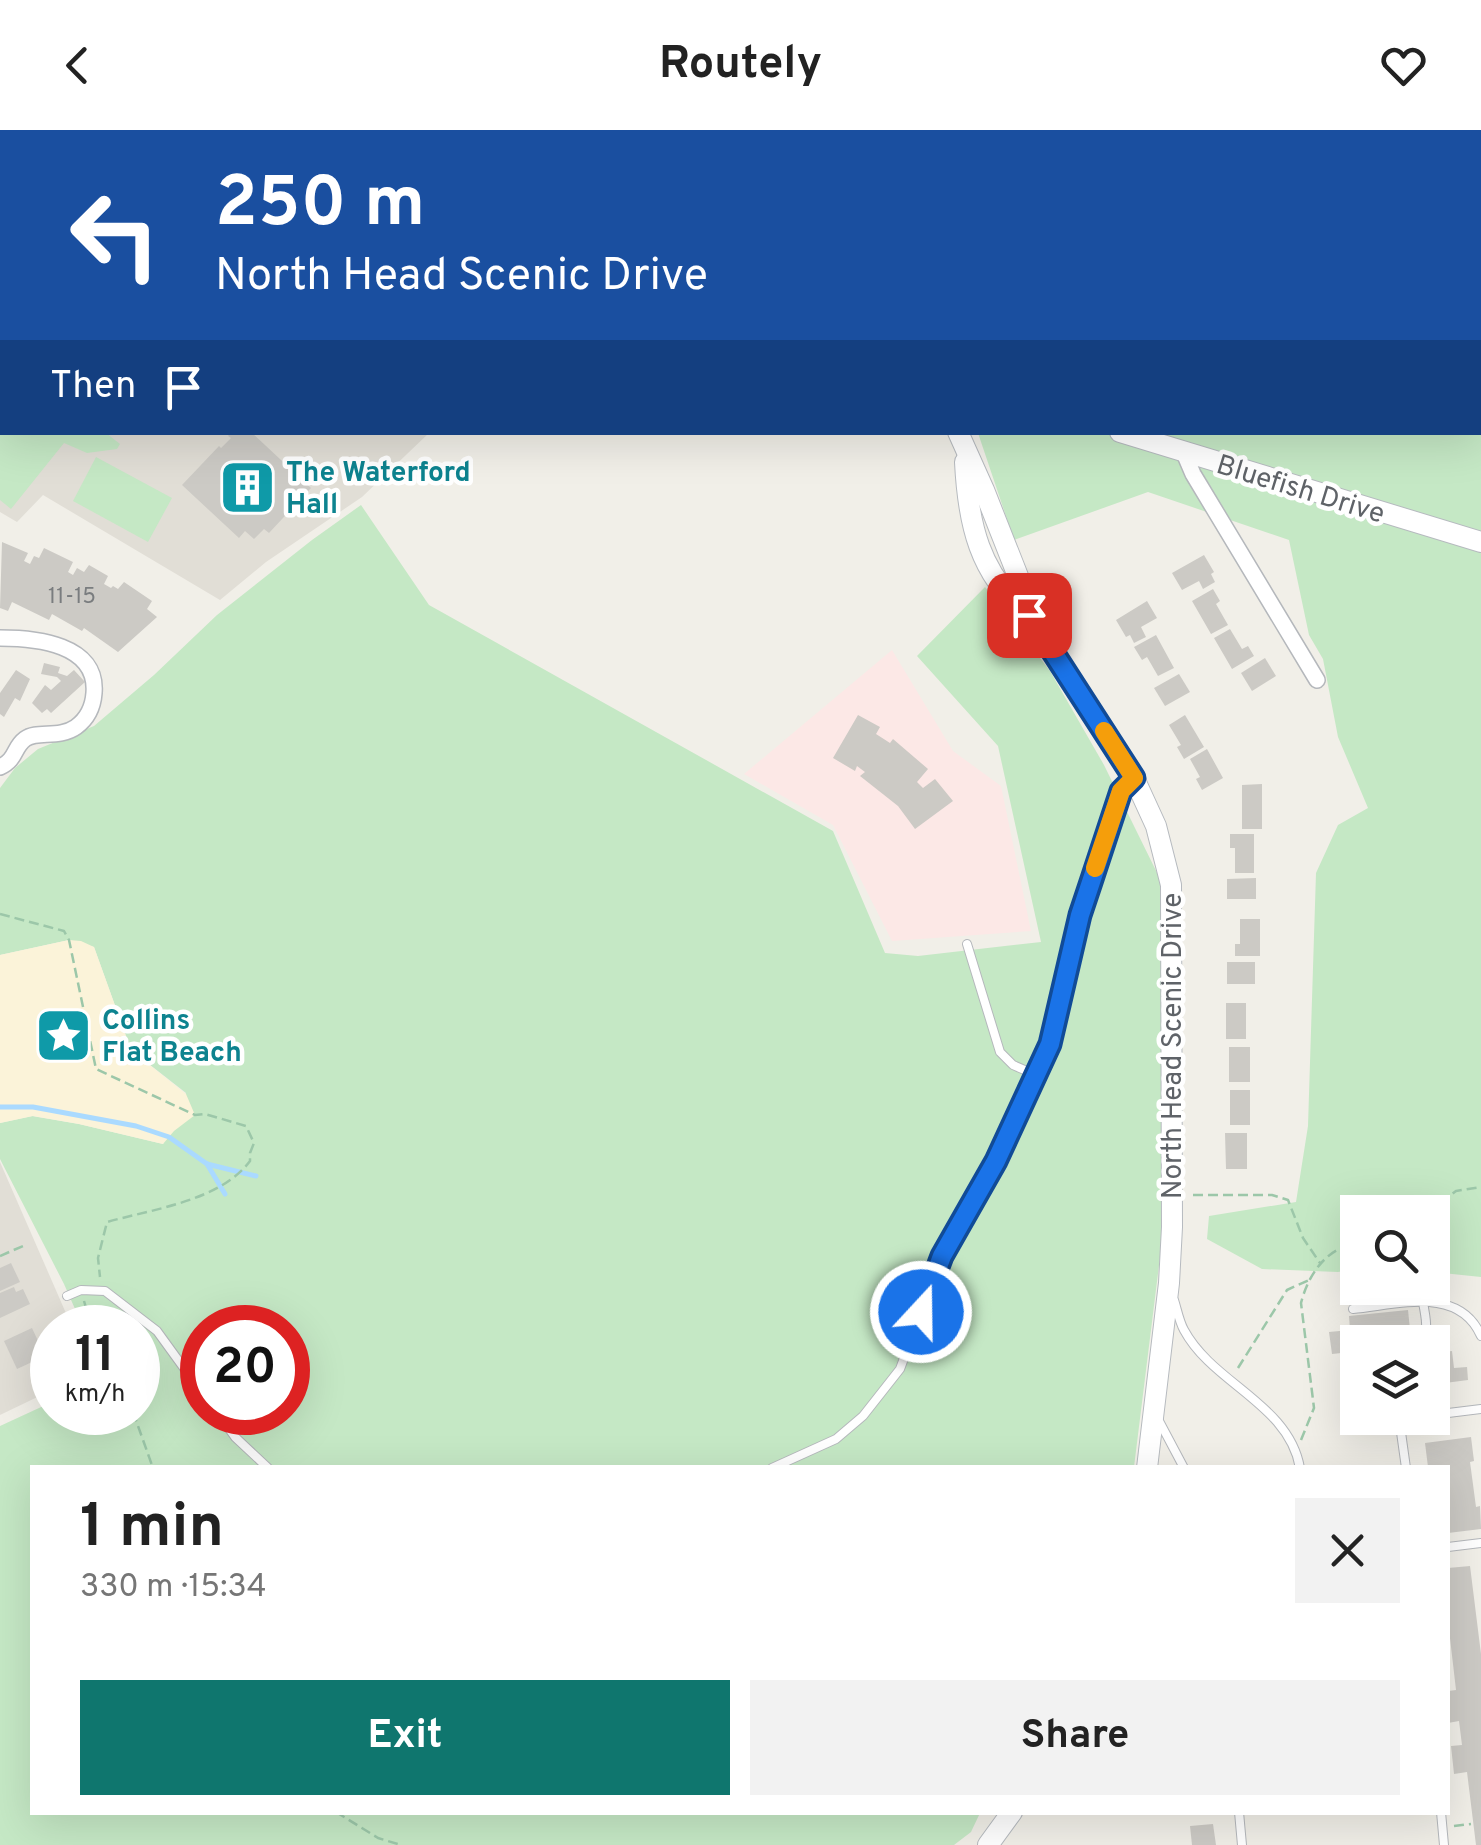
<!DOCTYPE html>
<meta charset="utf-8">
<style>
body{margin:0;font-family:Overpass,sans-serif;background:#f2f2f2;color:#222;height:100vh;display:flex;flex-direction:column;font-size:38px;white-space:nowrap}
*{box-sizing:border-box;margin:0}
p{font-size:32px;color:#767676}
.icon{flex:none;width:55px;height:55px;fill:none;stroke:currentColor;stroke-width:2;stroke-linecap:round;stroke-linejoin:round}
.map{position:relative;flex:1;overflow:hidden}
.panel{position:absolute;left:30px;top:1335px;width:1420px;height:350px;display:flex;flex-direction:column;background:#fff;border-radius:0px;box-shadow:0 10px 40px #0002}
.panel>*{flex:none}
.hud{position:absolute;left:0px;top:0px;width:1482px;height:305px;box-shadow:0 10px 40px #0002;background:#1a4fa0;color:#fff;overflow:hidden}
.tools{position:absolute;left:1340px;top:1065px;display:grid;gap:20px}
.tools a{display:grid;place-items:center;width:110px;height:110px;border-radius:0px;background:#fff;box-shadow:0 10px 40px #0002;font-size:50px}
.speed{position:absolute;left:30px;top:1175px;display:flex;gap:20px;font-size:50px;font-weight:700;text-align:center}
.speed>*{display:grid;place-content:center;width:130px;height:130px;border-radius:50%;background:#fff;box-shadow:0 10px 40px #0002;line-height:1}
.speed small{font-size:25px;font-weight:400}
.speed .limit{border:15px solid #d22;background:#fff;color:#111}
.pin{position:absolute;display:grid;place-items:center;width:85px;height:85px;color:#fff;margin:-42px;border-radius:20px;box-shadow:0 5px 15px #0006}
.me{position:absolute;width:110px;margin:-55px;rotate:21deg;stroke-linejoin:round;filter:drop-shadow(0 0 8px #0008)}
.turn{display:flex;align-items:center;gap:35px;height:210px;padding:0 50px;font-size:45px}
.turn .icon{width:130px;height:130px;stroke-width:2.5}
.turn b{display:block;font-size:70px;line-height:85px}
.then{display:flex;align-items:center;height:95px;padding:0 50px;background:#0003;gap:20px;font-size:38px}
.round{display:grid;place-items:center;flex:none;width:105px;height:105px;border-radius:0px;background:#f2f2f2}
.head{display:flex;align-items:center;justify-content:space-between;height:170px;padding:0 50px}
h1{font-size:60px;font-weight:700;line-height:75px}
.action{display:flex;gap:20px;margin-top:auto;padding:20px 50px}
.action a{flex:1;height:115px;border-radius:0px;background:#0f766e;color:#fff;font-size:40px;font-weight:700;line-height:115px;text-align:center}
.action a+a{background:#f2f2f2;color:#222}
header{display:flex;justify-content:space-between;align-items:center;height:130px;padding:0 50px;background:#fff;font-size:45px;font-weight:700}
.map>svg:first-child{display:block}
.education{fill:#e1ded6}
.medical{fill:#fce8e6}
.green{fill:#c5e8c5;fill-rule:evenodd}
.sand{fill:#fbf3d9}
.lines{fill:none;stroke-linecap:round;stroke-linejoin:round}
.stream{stroke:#aadaff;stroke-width:5}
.building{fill:#cccac5}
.lane-casing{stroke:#b5b8bc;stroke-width:10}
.street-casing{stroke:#b5b8bc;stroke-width:18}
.secondary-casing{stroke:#b6babf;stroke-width:22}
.path{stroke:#9cc7a9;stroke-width:2.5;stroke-dasharray:10 5;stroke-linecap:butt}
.lane{stroke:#fff;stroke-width:8}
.street{stroke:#fff;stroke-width:15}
.secondary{stroke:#fff;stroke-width:20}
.route-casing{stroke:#114b97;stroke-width:25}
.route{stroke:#1a73e8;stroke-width:18}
.slow{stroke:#f59e0b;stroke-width:18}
.labels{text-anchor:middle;stroke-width:9;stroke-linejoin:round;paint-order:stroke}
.number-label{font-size:22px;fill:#7a7d7f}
.culture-label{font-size:28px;font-weight:bold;fill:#0d838f;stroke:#fff;text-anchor:start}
.street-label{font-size:28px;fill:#5f6368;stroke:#fff}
</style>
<header><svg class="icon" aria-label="back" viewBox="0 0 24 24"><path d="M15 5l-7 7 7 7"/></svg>Routely<svg class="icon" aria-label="heart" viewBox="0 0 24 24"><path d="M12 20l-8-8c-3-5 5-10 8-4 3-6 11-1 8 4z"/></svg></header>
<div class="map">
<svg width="1481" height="1715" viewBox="0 0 1481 1715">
<rect width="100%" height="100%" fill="#f1efe8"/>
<g class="education">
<path d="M2,101V302L429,303L362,367L266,432L220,470L43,365L17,392L0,382V105Z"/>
<path d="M0,1032L72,1197L52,1198V1260L0,1285Z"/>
</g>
<path class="medical" d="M892,520L953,621L1001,656L1031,801L892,811L833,695L744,644Z"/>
<g class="green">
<path d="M1162,0H1481V1147L1433,1142L1432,1082H1358L1357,1139L1338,1142L1262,1139L1207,1109L1209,1086L1296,1072L1308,996L1316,743L1338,695L1368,678L1338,607L1323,529L1309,505L1289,410L1148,362L1014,410L978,303L1480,302V2H1160Z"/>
<path d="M2,263V302L106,303L120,314L117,319L87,323L64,313L11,379L0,370V266Z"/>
<path d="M96,327L172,368L148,412L73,371Z"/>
<path d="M361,375L429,475L833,701L885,823L918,826L1041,812L998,616L917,526L985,457L1050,541L1104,635L1164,757V1095L1134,1337L32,1338V1682L980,1683L971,1702L954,1715H0V1296L52,1272V1282H138V1198L83,1197L64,1154L0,1029V993L32,986L79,994L163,1014L186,963L131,920L94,817L69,810L0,825V658L15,638L38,619L94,596L154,545L217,485L312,410ZM202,1198H288V1282H202Z"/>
</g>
<path class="sand" d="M69,810L81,811L94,817L131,920L186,964L195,985L174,1001L163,1014L79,994L33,986L0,993V825Z"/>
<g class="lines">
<g class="stream">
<path d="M0,977H33L136,996L169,1007L207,1034L256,1046"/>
<path d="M207,1034L225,1064"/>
</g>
</g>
<g class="building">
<path d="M231,302H251L311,358L269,403L264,399L254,409L245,401L239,408L182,355L219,316L221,318L231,308L228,306Z"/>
<path d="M2,412L28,423L24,431L30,434L34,426L39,428L44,418L73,432L68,442L73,445L77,438L84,442L89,435L108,446L104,454L111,458L113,456L118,459L124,452L152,471L147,479L157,487L118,522L84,498L82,501L52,484L49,490L12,472L8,481L0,478Z"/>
<path d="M1204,425L1214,442L1211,444L1215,452L1203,459L1199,451L1182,460L1172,443Z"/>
<path d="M1213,459L1220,471L1216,474L1228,495L1211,504L1192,471Z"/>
<path d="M1147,471L1157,488L1141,497L1146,507L1134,513L1130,505L1126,507L1116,490Z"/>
<path d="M1230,499L1242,519L1248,516L1254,526L1232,539L1214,508Z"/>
<path d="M1156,505L1174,538L1158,546L1147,527L1142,530L1134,517Z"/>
<path d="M1265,528L1276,546L1252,561L1241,543Z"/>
<path d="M44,533L60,537L58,543L67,546L74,540L85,552L51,583L47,579L42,583L32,573L45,555L51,560L61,551L57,547L41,544Z"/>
<path d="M16,540L30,549L20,571L15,568L4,587L0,584V563Z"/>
<path d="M1179,544L1190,562L1165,576L1154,558Z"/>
<path d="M858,585L880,597L876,604L890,613L893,609L928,639L917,652L923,658L935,649L953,671L915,699L898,676L860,646L865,642L857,636L855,641L833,628Z"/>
<path d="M1185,585L1204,617L1184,629L1177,617L1181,615L1169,595Z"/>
<path d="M1207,619L1223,648L1202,660L1196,649L1200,647L1190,629Z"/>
<path d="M1262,654V699H1242V655Z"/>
<path d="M1230,704H1254V743H1235V718H1230Z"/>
<path d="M1256,748V769H1227V749Z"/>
<path d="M1240,789H1260V826H1235V814H1240Z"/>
<rect x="1227" y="832" width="28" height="22"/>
<rect x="1226" y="873" width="20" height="36"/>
<rect x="1229" y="917" width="21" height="35"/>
<rect x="1230" y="960" width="20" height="35"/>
<path d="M1225,1003H1247V1039H1226Z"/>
<path d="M11,1133L20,1152L0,1161V1138Z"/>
<path d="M14,1157L16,1162L23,1159L30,1174L0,1188V1163Z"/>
<path d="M1408,1180L1411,1209L1358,1212V1263H1355L1351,1222L1332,1224L1329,1202L1350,1200L1349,1186Z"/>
<path d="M32,1198L45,1226L17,1239L4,1211Z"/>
<path d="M1452,1221L1454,1238L1467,1237L1468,1250L1445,1253L1447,1270L1432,1272V1223Z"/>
<path d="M1471,1307L1474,1331L1470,1332L1476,1377L1480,1376L1481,1399L1448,1403V1338L1428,1337L1425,1313Z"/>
<path d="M1470,1436L1481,1524V1715H1476L1467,1642L1454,1644L1451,1616L1462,1615L1459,1591L1448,1593V1561L1456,1560L1448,1491V1438Z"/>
<path d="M1213,1694L1216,1715H1192L1190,1696Z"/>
</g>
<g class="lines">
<defs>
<g id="lane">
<path d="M805,0L808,2"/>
<path d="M214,2L220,0"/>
<path d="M555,2L558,0"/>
<path d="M737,2L744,0"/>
<path d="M967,814L1000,922L1013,935L1036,945"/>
<path d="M67,1166L81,1160L105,1161L157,1201L202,1263"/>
<path d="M1174,1170C1177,1179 1179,1191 1184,1200C1213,1254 1289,1274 1300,1338"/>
<path d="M1353,1179C1397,1175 1459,1155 1481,1206"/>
<path d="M1418,1212C1431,1203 1425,1186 1423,1172"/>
<path d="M217,1282L235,1307L268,1338"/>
<path d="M1432,1285L1481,1279"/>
<path d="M1399,1288L1406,1338"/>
<path d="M1158,1289L1184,1338"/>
<path d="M772,1338L836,1309L863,1286L900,1239L942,1126L996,1031L1050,914L1081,785L1111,687L1121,661L1131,651"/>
<path d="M1448,1417L1481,1413"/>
<path d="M1239,1682L1242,1715"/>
<path d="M1441,1682L1444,1715"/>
</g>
<g id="street">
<path d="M1184,323L1193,344L1317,550"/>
<path d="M0,508C36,508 98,514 94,563C93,577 87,589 76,597C59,609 37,600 25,609C13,618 17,629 0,637"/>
</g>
<g id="secondary">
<path d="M128,0L136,2"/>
<path d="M958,302L984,360L1027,469L1029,485L1134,648L1156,696L1171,755L1172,1097L1169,1153L1147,1338"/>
<path d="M1120,302L1481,412"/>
<path d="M965,332C968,393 979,445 1029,485"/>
<path d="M988,1715L1012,1682"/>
</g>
</defs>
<use href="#lane" class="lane-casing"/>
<use href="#street" class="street-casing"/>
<use href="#secondary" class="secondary-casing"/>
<g class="path">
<path d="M186,0L194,2"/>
<path d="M1213,2L1216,0"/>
<path d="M0,784L64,801L69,810L96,939L195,985L205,984L246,996L254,1013L250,1023V1031C220,1071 153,1079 107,1092L98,1128L100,1147"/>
<path d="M1193,1065H1272L1288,1070L1303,1108L1320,1133"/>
<path d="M1429,1082L1456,1061L1481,1057"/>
<path d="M0,1126L23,1116"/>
<path d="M84,1171L92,1198"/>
<path d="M1238,1238L1287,1160L1309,1150"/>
<path d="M133,1282L153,1338"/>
<path d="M1301,1310L1314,1278L1301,1173C1308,1145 1327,1116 1358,1114"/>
<path d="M336,1682L378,1708L401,1715"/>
<path d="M1454,1696L1471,1694"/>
</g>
<use href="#lane" class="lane"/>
<use href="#street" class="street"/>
<use href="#secondary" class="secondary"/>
</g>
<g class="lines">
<defs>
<path id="route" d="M921,1182L942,1126L996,1031L1050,914L1080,785L1091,752L1121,661L1134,648L1029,485"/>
</defs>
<use href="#route" class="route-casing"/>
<use href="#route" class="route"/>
<path class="slow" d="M1095,738L1121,661L1134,648L1104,601"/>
</g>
<defs>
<symbol id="building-square" viewBox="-11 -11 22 22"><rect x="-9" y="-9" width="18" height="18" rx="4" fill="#0f9aa8" stroke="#fff"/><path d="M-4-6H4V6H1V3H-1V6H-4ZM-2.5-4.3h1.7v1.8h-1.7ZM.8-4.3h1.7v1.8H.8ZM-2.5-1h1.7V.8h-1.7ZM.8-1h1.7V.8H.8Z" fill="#fff"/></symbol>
<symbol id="sight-square" viewBox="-11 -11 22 22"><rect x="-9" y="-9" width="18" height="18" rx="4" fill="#0f9aa8" stroke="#fff"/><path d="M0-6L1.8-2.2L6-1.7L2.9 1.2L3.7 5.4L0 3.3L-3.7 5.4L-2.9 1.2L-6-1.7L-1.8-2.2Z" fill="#fff"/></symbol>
</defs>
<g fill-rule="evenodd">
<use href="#building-square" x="216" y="326" width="63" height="63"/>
<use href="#sight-square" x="32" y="874" width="63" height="63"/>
</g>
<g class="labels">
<g class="number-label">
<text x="72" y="473">11-15</text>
</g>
<g class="culture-label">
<text x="286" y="351">The Waterford<tspan x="286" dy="32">Hall</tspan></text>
<text x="102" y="899">Collins<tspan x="102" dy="32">Flat Beach</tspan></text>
</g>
<g class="street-label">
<text transform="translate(1301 358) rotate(17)" y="10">Bluefish Drive</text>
<text transform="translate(1171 916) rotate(-90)" y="10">North Head Scenic Drive</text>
</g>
</g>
</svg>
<div class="tools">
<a><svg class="icon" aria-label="search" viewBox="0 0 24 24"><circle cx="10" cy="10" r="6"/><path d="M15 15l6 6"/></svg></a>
<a><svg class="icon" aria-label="layers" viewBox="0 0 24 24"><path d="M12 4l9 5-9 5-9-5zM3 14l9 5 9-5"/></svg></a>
</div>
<div class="speed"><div>11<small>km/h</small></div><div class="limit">20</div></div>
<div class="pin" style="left:1029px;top:485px;background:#d93025"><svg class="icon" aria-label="arrive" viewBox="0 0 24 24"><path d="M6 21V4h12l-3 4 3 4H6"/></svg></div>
<svg class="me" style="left:921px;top:1182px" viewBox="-20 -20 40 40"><circle r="17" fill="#1a73e8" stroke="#fff" stroke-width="3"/><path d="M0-11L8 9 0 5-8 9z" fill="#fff"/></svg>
<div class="hud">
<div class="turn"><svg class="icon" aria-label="left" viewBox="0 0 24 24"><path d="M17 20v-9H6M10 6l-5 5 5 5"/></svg><div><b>250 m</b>North Head Scenic Drive</div></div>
<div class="then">Then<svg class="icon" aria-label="arrive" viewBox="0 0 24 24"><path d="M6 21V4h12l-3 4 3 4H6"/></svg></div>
</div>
<section class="panel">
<div class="head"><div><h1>1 min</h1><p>330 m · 15:34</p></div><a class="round"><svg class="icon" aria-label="close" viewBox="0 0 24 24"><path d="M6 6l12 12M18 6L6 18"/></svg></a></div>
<div class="action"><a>Exit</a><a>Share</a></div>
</section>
</div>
